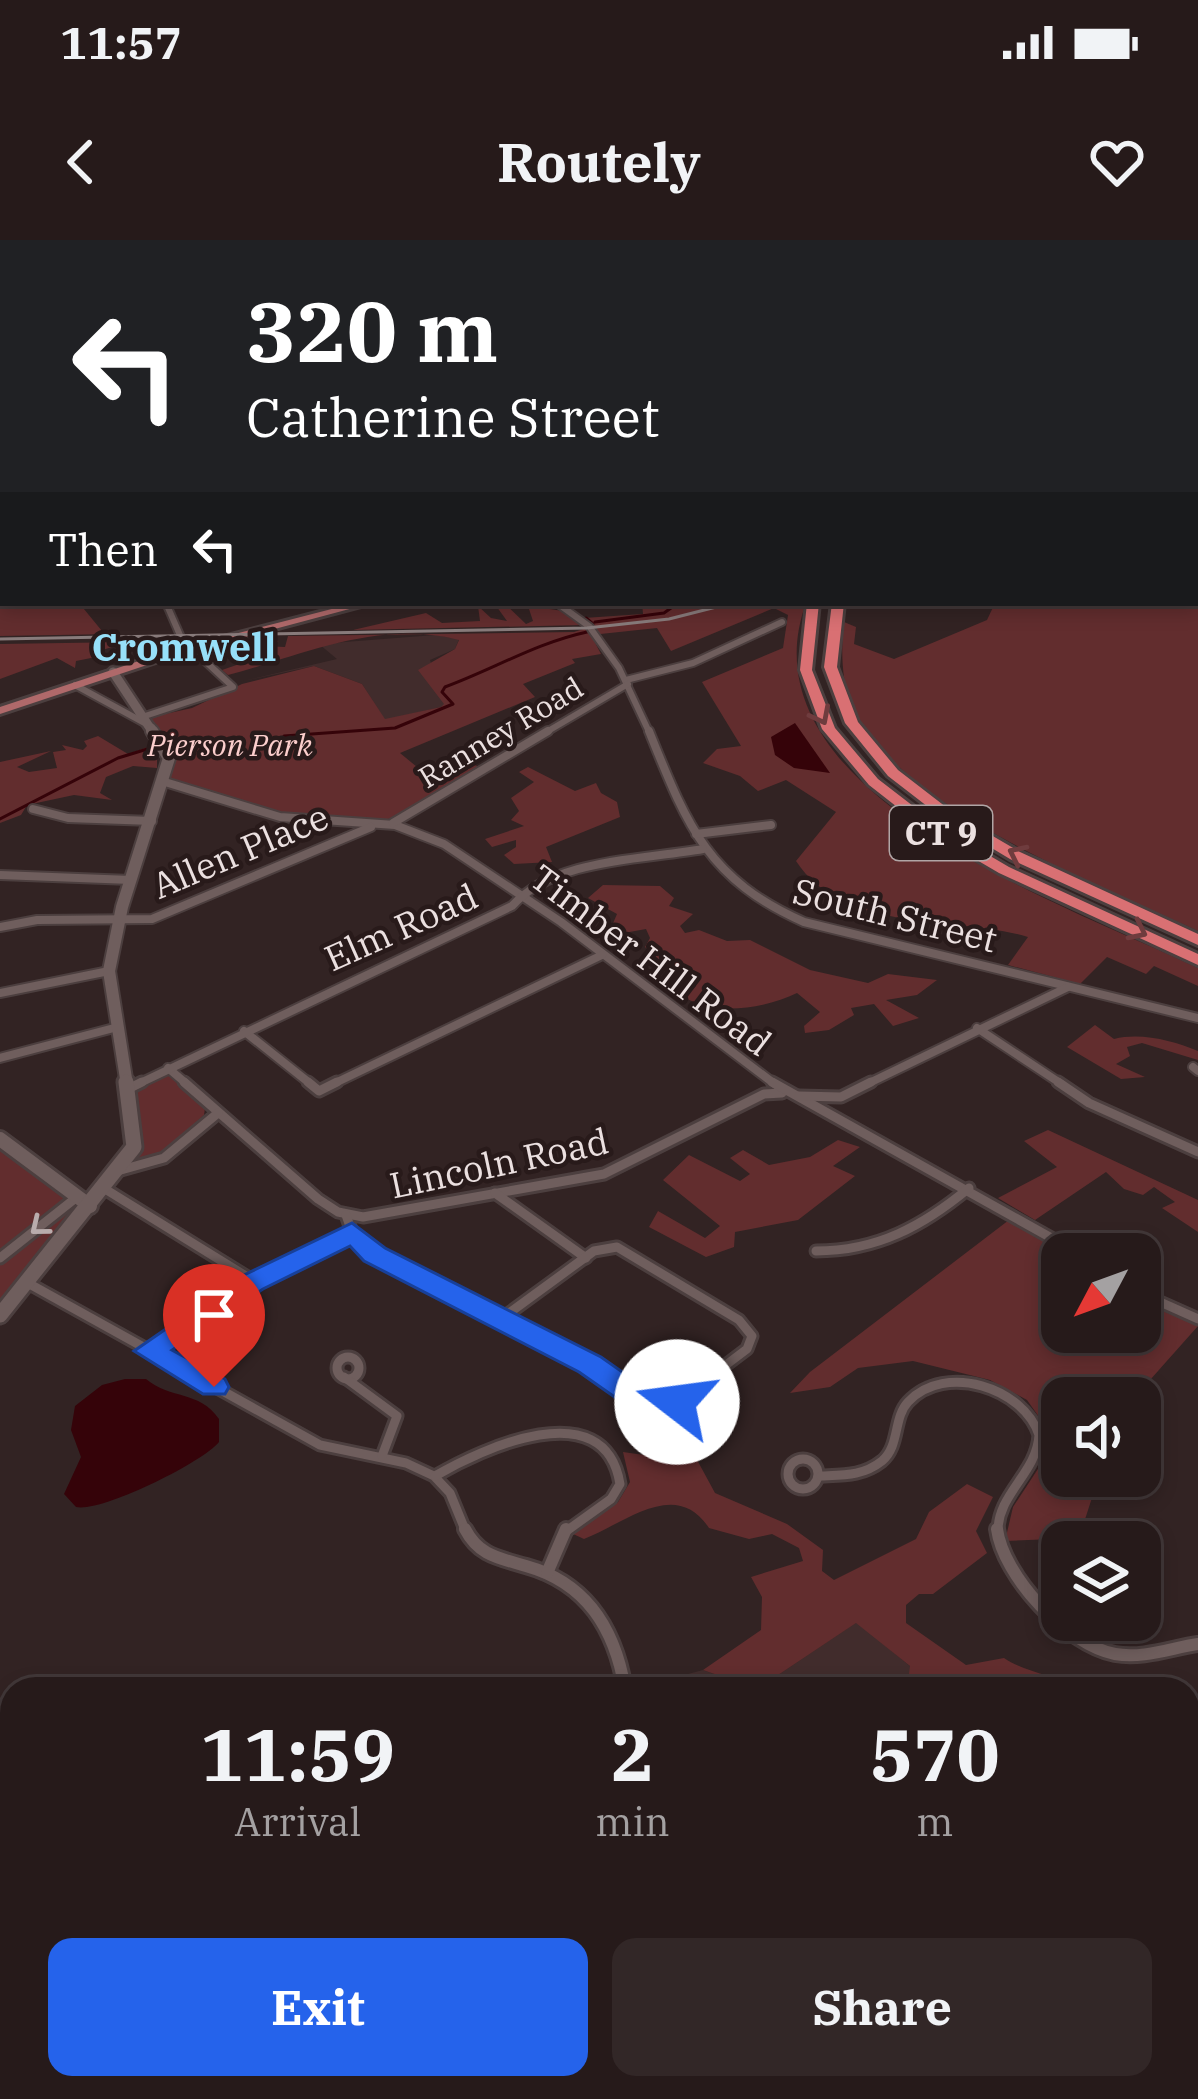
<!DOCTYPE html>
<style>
body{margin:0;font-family:"IBM Plex Serif",serif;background:#322727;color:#f1f3f6;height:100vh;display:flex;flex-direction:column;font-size:45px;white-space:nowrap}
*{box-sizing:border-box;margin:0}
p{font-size:39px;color:#a4a1a2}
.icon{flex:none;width:66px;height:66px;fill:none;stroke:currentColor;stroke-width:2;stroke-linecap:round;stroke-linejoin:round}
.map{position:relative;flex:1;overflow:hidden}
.side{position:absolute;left:0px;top:1437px;width:1200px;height:423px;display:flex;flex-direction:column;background:#261a1a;border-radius:36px 36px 0 0;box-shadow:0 6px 18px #0003,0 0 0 3px #423839}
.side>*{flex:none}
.guide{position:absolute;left:0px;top:0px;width:1200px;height:366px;box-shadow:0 6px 18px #0003,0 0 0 3px #423839;background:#202124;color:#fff;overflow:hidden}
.needle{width:78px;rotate:229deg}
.fabs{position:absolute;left:1041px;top:993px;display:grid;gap:24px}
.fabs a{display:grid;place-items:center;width:120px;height:120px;border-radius:24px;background:#261a1a;box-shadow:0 6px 18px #0003,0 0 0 3px #423839;font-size:60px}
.pin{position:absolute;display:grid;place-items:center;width:102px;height:102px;color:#fff;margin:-123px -51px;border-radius:50% 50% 50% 0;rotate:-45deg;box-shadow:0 0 12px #0007}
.pin .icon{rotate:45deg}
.me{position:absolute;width:132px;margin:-66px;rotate:285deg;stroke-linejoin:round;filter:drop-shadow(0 0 9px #0008)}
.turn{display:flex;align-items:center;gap:42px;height:252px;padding:0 48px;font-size:54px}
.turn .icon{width:156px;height:156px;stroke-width:2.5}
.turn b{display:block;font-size:84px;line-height:102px}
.then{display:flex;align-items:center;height:114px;padding:0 48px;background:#0003;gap:24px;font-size:45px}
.eta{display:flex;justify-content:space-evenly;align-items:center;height:204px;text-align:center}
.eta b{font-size:72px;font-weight:700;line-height:84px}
.primary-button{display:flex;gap:24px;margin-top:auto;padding:24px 48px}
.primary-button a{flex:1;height:138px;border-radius:24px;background:#2563eb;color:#fff;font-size:48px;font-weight:700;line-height:138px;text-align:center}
.primary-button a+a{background:#322727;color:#f1f3f6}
.status{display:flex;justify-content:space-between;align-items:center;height:84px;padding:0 60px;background:#261a1a;direction:ltr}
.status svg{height:33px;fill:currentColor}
header{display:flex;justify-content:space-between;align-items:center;height:156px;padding:0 48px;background:#261a1a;font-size:54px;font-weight:700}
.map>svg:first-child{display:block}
.built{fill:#412c2c}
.green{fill:#622d2e}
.water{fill:#350309}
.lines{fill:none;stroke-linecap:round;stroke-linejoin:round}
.stream-far1{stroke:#350309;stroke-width:3}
.stream{stroke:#350309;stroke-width:4.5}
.minor-far3-casing{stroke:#4c3f3f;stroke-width:10}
.minor-far2-casing{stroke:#4c3f3f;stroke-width:12}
.minor-far1-casing{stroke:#4c3f3f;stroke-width:15}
.minor-casing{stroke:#4c3f3f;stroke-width:18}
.tertiary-casing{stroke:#4c3f3f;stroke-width:20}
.secondary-far3-casing{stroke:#4c3f3f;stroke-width:10}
.secondary-far2-casing{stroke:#4c3f3f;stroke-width:14}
.secondary-far1-casing{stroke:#4c3f3f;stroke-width:16}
.secondary-casing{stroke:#4c3f3f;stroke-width:21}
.primary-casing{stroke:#4c3f3f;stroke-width:6}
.motorway-casing{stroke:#4c3f3f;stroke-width:6}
.minor-far3{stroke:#6f5e5d;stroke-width:6}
.minor-far2{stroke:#6f5e5d;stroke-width:8}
.minor-far1{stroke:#6f5e5d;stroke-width:9}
.minor{stroke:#6f5e5d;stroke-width:12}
.tertiary{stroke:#6f5e5d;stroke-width:14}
.secondary-far3{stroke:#6f5e5d;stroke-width:8}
.secondary-far2{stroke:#6f5e5d;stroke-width:9}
.secondary-far1{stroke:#6f5e5d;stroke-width:12}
.secondary{stroke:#6f5e5d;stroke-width:15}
.primary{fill:#af696a;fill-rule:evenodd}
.motorway{fill:#d97073;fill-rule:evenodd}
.rail{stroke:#887b7b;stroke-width:3}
.oneway{stroke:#6f3c3e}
.oneway2{stroke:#b9acac}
.route{fill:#2563eb;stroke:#184099;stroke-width:3}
.labels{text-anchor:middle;stroke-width:9;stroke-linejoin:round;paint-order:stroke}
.far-street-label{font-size:30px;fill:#ebe0e0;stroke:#281a1a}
.far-park-label{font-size:30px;font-style:italic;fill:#fbcecc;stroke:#281a1a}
.shield{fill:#281a1a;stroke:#b0a5a5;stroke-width:3}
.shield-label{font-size:33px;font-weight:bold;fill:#ebe0e0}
.street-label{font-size:36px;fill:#ebe0e0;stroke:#281a1a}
.far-district-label{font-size:39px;font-weight:bold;fill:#97e0f9;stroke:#281a1a}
</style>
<div class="status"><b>11:57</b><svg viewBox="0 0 49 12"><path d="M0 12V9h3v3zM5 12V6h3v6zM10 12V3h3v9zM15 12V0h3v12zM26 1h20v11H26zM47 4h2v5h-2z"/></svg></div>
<header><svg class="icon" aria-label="back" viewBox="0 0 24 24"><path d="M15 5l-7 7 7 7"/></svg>Routely<svg class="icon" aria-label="heart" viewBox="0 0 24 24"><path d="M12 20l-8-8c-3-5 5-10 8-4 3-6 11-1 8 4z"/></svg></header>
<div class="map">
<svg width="1198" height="1859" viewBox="0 0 1198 1859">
<rect width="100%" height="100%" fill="#322323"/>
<g class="built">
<path d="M435,395L459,399L455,409L430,420L445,465L441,467L385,480L362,444L314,426L239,442L337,419L319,404Z"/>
<path d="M857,1382L911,1427L907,1449H632L703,1430L757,1449Z"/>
</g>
<g class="green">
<path d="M1198,197V691C1099,644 896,569 851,463C841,440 841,407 844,382L856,387L854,404L894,419L987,380L995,363H1197Z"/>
<path d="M0,322L3,363H79L102,391L114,394L0,396Z"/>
<path d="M494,363H504L526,384L533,381L527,363H543V368L563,371L583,385L353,390L426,373L442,383L480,381L478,366L491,378L507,381Z"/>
<path d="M642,363H806C737,553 1070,666 1198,728V746L1154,726L1146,734L1107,717L1080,744L1008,725L1028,697C953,675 844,694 796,621L836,572L786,540L758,551L740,536L703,523L717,509L741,506L702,442L783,408L788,375L774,368L671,411L657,388L591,395L601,414L572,419L575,423L523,444L535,457L400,513L417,527L457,516L483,529L383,582L292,576L170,540V508L151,479L156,476L192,468L242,444L314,426L362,444L385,479L441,467L444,464L418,430L455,409L459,400C376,379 298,417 228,435L222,430L265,415L255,408L225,414L231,409H198L240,398L279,401L260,406L285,407L288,396L574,392L593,386L584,378L643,374Z"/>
<path d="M128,402L93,413L96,417L76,421L75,428L57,418L0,439V404Z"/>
<path d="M98,496L128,514L157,504V528L133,526L106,537L100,553L112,560L74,555L27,565L21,575L0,583V522L51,511L17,527L29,532L57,528L53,512L66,510L62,505L83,510L87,506L84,501Z"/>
<path d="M528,527L575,551L596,543L601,553L617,562L620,577L546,607L552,622L514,624L504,615L516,607V600L492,607L485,599L524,586L511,580L519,571L511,558L534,542L519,532Z"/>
<path d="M603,645L660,646L674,658L669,666L693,674L680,686L685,693L699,690L727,701L750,700L810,730L868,743L888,734L937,740L917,755L886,760L919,778L893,786L874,764L851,768L854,775L829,790L805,793L804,786L820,772L797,753C766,768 715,777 684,757L696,746L691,735L673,732L645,707L650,698L646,689L624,693L611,688L617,674L588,658Z"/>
<path d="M1095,785L1114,799C1141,792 1174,801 1198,811V820L1142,803L1127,807L1130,816L1116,824L1145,837L1121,839L1067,807Z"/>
<path d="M167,834L205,868L204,875L158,917L134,923L142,893L135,851Z"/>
<path d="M1048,890L1198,960V992L1162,968L1175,962L1154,947L1143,955L1124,949L1106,932L1035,980L998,958L1057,927L1024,901Z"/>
<path d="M838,900L860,907L833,926L855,936L798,980L735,992L734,1007L706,1017L649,987L658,971L705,998L720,986L663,940L689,915L740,941L750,934L730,918L743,910L769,925L810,917Z"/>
<path d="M0,907L66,957L0,1013Z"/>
<path d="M76,966L78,969L0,1068V1023Z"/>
<path d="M1009,980L1069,1014H1062V1092H1140V1061L1198,1086L1134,1158H1062V1236H1099L1079,1298L1005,1301L1013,1267L1049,1212L1044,1184L1027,1160L990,1140L913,1121L858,1128L830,1147L790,1153L810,1132Z"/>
<path d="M689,1205L715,1253L787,1284L823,1310L822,1331L834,1340L916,1299L929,1272L967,1244L993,1257L976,1291L987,1313L933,1354H919L906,1365V1383L966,1425L1004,1418C1028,1434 1055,1434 1080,1449H907L910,1426L856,1383L757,1449L703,1430L761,1390L762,1357L751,1337L803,1321L799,1308L772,1294L749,1299L709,1288C676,1237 625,1283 584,1299L571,1293L618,1262L630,1242L623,1212L651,1216Z"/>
<path d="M1198,1507V1671L1188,1707V1512Z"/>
<path d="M543,1848H796L815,1859H545Z"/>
<path d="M850,1848H1150L1147,1859H882Z"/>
</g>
<g class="water">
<path d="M795,483L830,533L794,528L775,515L771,497Z"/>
<path d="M125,1139H146C171,1160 199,1150 219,1179V1202C202,1223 100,1273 76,1267L64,1254L81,1217L71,1190L75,1166L102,1145Z"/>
</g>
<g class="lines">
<g class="stream-far1">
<path d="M586,378L593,384"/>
<path d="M595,382L664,373L678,363"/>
<path d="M284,496L395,488L453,464L442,452L445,447C494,429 536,403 587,392"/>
<path d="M0,579L118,518L154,507"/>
</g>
<g class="stream">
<path d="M602,1848L614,1859"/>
<path d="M1091,1848L1097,1859"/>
</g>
<defs>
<g id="minor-far3">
<path d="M166,363L186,409"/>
<path d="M557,363L590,387"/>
<path d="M591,389L619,428L650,494"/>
<path d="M626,440L693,423L782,382"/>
<path d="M75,445L152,487"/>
<path d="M145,476L233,447L191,408"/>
<path d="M543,494L628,444"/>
</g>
<g id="minor-far2">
<path d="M649,491C687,585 707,639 804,682L1198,778"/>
<path d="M165,542L280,577L395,585L444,604L561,682L776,845"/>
<path d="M33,569L68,578L152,581"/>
<path d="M393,583L548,491"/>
<path d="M696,594L771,585"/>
<path d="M0,635L131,640"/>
<path d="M0,687L37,680L152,679L371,587"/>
<path d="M0,753L109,731"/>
<path d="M977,788L1063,845"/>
<path d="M244,791L312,845"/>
<path d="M0,818L114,788"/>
<path d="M1193,827L1198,831"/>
<path d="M168,828L188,845"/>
<path d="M136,845L512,666C555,618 642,620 703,609"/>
<path d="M331,845L602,715"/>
<path d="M865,845L1068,747"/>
</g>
<g id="minor-far1">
<path d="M184,842L318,959L338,972L363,977L604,934L764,854L782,853"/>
<path d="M308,842L319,851L337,842"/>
<path d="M772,842L1080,1014"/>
<path d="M1058,842L1089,863L1198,912"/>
<path d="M128,849L142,842"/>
<path d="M799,856L841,857L871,842"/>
<path d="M121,930L164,918L218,873"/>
<path d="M105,949L254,1041"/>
<path d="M495,953L586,1018"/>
<path d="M352,992L374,1015L590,1125L656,1167L677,1162L747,1109L752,1096L739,1080L617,1007L594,1011L501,1079"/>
<path d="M816,1011C877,1011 923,986 969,948"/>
<path d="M0,1018L77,957"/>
<path d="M26,1042L320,1205L406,1223L434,1236L450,1253L466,1292"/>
<path d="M1140,1053L1198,1079"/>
<path d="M149,1111L254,1041L272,1037L352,992L346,975"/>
<circle cx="348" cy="1128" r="11"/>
<path d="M344,1137L397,1176L382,1216"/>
<circle cx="803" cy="1234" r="15"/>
<path d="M435,1236C481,1209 605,1151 620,1244L611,1259L565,1292"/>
<path d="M821,1236C844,1235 863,1236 882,1221C900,1206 893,1178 908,1162C945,1122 1024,1148 1039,1195C1037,1233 997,1254 998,1292"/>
</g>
<g id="minor">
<path d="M465,1289C479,1316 499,1318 526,1326C587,1343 615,1389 625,1449"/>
<path d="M997,1289C1003,1336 1067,1405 1115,1414C1143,1419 1171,1408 1198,1404"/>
<path d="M547,1333L566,1289"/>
<path d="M1188,1800L1198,1759"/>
<path d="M813,1848L836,1859"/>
<path d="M1161,1859L1167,1848"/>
</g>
<path id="tertiary" d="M0,899L90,966"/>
<g id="secondary-far3">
<path d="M125,0L209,3"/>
<path d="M305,3L395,0"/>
</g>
<path id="secondary-far2" d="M113,432L154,494"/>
<path id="secondary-far1" d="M127,845L109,731L122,667L169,518L152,491"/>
<path id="secondary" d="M0,1075L134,907L126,842"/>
<path id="primary" d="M355,363H372L177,415L0,474V467L169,411Z"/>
<g id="motorway">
<rect x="1197" y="176" width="1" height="6"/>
<path d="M807,363H819L812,430L835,488L878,539L939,586L1009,627L1198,714V725L999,633L929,592L869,545L822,489L800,430Z"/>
<path d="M832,363H844L837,427L858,482L898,530L955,574L1020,612L1198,694V705L1010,619L945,580L888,536L845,483L824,427Z"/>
</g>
</defs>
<use href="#minor-far3" class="minor-far3-casing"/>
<use href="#minor-far2" class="minor-far2-casing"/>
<use href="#minor-far1" class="minor-far1-casing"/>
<use href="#minor" class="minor-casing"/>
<use href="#tertiary" class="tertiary-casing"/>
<use href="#secondary-far3" class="secondary-far3-casing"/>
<use href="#secondary-far2" class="secondary-far2-casing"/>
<use href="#secondary-far1" class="secondary-far1-casing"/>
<use href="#secondary" class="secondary-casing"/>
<use href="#primary" class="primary-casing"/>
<use href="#motorway" class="motorway-casing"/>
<use href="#minor-far3" class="minor-far3"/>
<use href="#minor-far2" class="minor-far2"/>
<use href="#minor-far1" class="minor-far1"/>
<use href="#minor" class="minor"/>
<use href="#tertiary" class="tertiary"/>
<use href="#secondary-far3" class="secondary-far3"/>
<use href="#secondary-far2" class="secondary-far2"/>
<use href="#secondary-far1" class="secondary-far1"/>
<use href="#secondary" class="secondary"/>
<use href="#primary" class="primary"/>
<use href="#motorway" class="motorway"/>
<path class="rail" d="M0,399L587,388L669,379L732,363"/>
</g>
<defs><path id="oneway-chevron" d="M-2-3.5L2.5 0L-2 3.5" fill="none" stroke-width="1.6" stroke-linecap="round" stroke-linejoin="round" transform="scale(3)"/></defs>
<g class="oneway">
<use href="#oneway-chevron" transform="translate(821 476) rotate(63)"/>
<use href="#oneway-chevron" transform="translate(1017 614) rotate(-154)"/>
<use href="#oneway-chevron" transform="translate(1138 691) rotate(26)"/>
</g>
<use class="oneway2" href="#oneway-chevron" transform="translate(39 987) rotate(141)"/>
<path class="route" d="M352,983L385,1008L601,1117L655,1155L677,1151L693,1162L666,1178L636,1172L579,1132L364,1021L350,1006L263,1049L172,1110L225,1139L229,1147L225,1154H203L134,1111L244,1035Z"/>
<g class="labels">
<g class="far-street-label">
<text transform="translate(501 493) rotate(-31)" y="10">Ranney Road</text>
</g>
<g class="far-park-label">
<text x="230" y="516">Pierson Park</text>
</g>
<rect class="shield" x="890" y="566" width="102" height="54" rx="9"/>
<g class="shield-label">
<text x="941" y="605">CT 9</text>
</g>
<g class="street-label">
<text transform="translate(240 611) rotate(-23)" y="13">Allen Place</text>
<text transform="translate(895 675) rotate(14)" y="13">South Street</text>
<text transform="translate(401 687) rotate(-24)" y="13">Elm Road</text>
<text transform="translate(651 720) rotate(37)" y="13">Timber Hill Road</text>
<text transform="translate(499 923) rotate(-12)" y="13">Lincoln Road</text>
</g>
<g class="far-district-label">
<text x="184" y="421">Cromwell</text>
</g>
</g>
</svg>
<div class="fabs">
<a><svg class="needle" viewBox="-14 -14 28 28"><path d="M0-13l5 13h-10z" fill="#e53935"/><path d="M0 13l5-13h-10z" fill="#a4a1a2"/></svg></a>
<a><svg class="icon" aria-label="sound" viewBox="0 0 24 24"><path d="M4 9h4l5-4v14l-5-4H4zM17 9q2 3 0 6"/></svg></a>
<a><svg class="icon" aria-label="layers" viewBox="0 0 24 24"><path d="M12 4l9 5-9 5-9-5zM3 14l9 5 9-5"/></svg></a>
</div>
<div class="pin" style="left:214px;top:1147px;background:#d93025"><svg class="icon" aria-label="arrive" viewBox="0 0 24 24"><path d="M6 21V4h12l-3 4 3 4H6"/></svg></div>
<svg class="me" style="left:677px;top:1162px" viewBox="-20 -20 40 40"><circle r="19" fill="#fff"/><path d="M0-13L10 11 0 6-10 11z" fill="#2563eb"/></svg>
<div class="guide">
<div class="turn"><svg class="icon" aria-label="left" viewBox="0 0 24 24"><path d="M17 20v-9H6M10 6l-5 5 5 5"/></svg><div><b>320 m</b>Catherine Street</div></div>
<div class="then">Then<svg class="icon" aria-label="left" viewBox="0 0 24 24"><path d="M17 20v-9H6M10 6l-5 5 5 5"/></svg></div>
</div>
<section class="side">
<div class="eta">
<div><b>11:59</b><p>Arrival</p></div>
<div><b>2</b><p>min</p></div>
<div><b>570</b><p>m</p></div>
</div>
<div class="primary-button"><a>Exit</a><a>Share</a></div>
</section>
</div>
